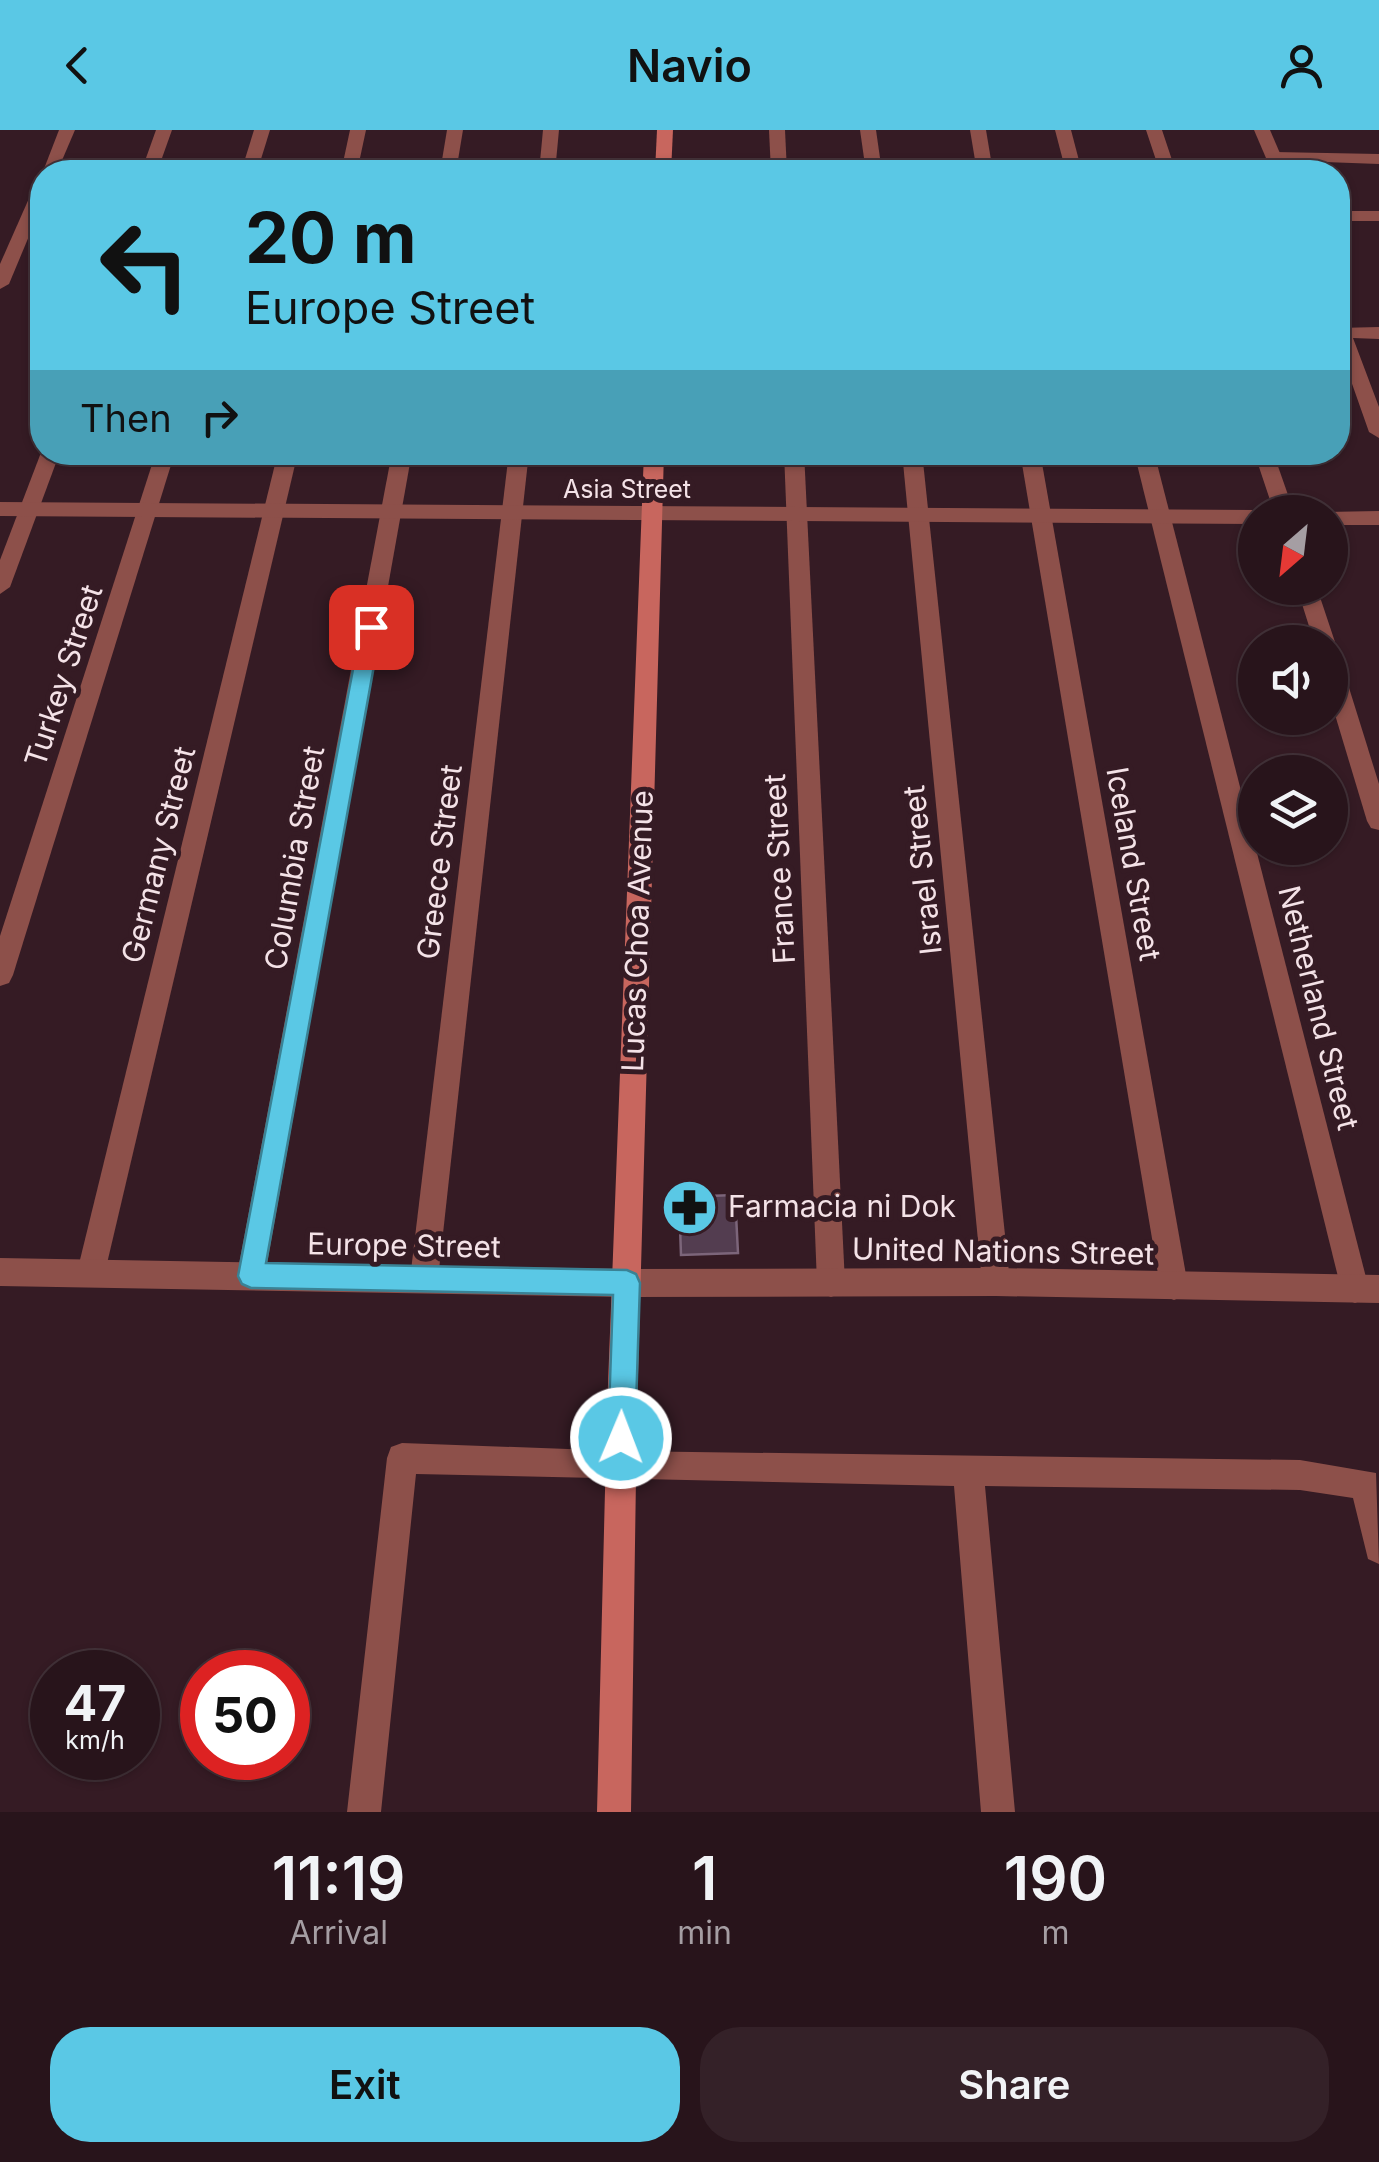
<!DOCTYPE html>
<style>
body{margin:0;font-family:Inter,sans-serif;background:#342128;color:#f1f3f6;height:100vh;display:flex;flex-direction:column;font-size:38px;white-space:nowrap}
*{box-sizing:border-box;margin:0}
p{font-size:32px;color:#a59ea3}
.icon{flex:none;width:55px;height:55px;fill:none;stroke:currentColor;stroke-width:2;stroke-linecap:round;stroke-linejoin:round}
.map{position:relative;height:1682px;overflow:hidden}
.sheet{display:flex;flex-direction:column;background:#28141b;flex:1}
.sheet>*{flex:none}
.banner{position:absolute;left:30px;top:30px;width:1320px;height:305px;border-radius:40px;box-shadow:0 2px 8px #0004,0 0 0 2px #44333a;background:#5ac8e5;color:#111;overflow:hidden}
.needle{width:65px;rotate:208deg}
.buttons{position:absolute;left:1238px;top:365px;display:grid;gap:20px}
.buttons a{display:grid;place-items:center;width:110px;height:110px;border-radius:50%;background:#28141b;box-shadow:0 2px 8px #0004,0 0 0 2px #44333a;font-size:50px}
.speed{position:absolute;left:30px;top:1520px;display:flex;gap:20px;font-size:50px;font-weight:700;text-align:center}
.speed>*{display:grid;place-content:center;width:130px;height:130px;border-radius:50%;background:#28141b;box-shadow:0 2px 8px #0004,0 0 0 2px #44333a;line-height:1}
.speed small{font-size:25px;font-weight:400}
.speed .limit{border:15px solid #d22;background:#fff;color:#111}
.pin{position:absolute;display:grid;place-items:center;width:85px;height:85px;color:#fff;margin:-42px;border-radius:20px;box-shadow:0 5px 15px #0006}
.me{position:absolute;width:110px;margin:-55px;rotate:1deg;stroke-linejoin:round;filter:drop-shadow(0 0 8px #0008)}
.turn{display:flex;align-items:center;gap:35px;height:210px;padding:0 50px;font-size:45px}
.turn .icon{width:130px;height:130px;stroke-width:2.5}
.turn b{display:block;font-size:70px;line-height:85px}
.then{display:flex;align-items:center;height:95px;padding:0 50px;background:#0003;gap:20px;font-size:38px}
.eta{display:flex;justify-content:space-evenly;align-items:center;height:170px;text-align:center}
.eta b{font-size:60px;font-weight:600;line-height:70px}
.primary-button{display:flex;gap:20px;margin-top:auto;padding:20px 50px}
.primary-button a{flex:1;height:115px;border-radius:40px;background:#5ac8e5;color:#111;font-size:40px;font-weight:600;line-height:115px;text-align:center}
.primary-button a+a{background:#342128;color:#f1f3f6}
header{display:flex;justify-content:space-between;align-items:center;height:130px;padding:0 50px;background:#5ac8e5;color:#111;font-size:45px;font-weight:600}
.map>svg:first-child{display:block}
.building{fill:#533d50;stroke:#7c657a;stroke-width:2.5}
.lines{fill:none;stroke-linecap:round;stroke-linejoin:round}
.service{fill:#8d504a;fill-rule:evenodd}
.minor{fill:#8d504a;fill-rule:evenodd}
.tertiary{fill:#8d504a;fill-rule:evenodd}
.secondary{fill:#c8665e;fill-rule:evenodd}
.route{fill:#5ac8e5;stroke:#3a8295;stroke-width:2.5}
.labels{text-anchor:middle;stroke-width:10;stroke-linejoin:round;paint-order:stroke}
.far-street-label{font-size:25px;fill:#f4e2e7;stroke:#351b24}
.street-label{font-size:30px;fill:#f4e2e7;stroke:#351b24}
.poi-label{font-size:30px;fill:#f4e2e7;stroke:#351b24;text-anchor:start}
</style>
<header><svg class="icon" aria-label="back" viewBox="0 0 24 24"><path d="M15 5l-7 7 7 7"/></svg>Navio<svg class="icon" aria-label="person" viewBox="0 0 24 24"><circle cx="12" cy="8" r="4"/><path d="M4 21q1-7 8-7t8 7"/></svg></header>
<div class="map">
<svg width="1379" height="1682" viewBox="0 0 1379 1682">
<rect width="100%" height="100%" fill="#351b24"/>
<path class="building" d="M735,1065L738,1123L681,1125L679,1067Z"/>
<g class="lines">
<g class="service">
<path d="M59,0H75L57,42L42,44Z"/>
<path d="M156,0H172L157,42H141Z"/>
<path d="M254,0H270L257,42H241Z"/>
<path d="M350,0H366L357,42H341Z"/>
<path d="M447,0H463L456,42H440Z"/>
<path d="M543,0H559L555,42H539Z"/>
<path d="M769,0H785L787,42H771Z"/>
<path d="M860,0H876L882,42H866Z"/>
<path d="M970,0H986L993,42H977Z"/>
<path d="M1055,0H1071L1082,42H1066Z"/>
<path d="M1146,0H1162L1176,42H1160Z"/>
<path d="M1274,22L1379,24V34L1268,30V24Z"/>
<path d="M42,52V75L9,154L0,159V134L34,57Z"/>
<path d="M42,320L60,322L10,457L0,464V430Z"/>
<path d="M156,322H175L13,845L9,853L0,856V806Z"/>
<path d="M278,322H298L105,1142L101,1152L91,1156L81,1152L77,1142Z"/>
<path d="M392,322H412L265,1145L261,1155L251,1159L241,1155L237,1145Z"/>
<path d="M509,322H529L438,1149L434,1159L424,1163L414,1159L410,1149Z"/>
<path d="M784,322H804L845,1153L841,1163L831,1167L821,1163L817,1153Z"/>
<path d="M902,322H922L1010,1152L1006,1162L996,1166L986,1162L982,1152Z"/>
<path d="M1020,322H1040L1188,1156L1184,1166L1174,1170L1164,1166L1160,1156Z"/>
<path d="M1134,322H1154L1369,1159L1365,1169L1355,1173L1345,1169L1341,1159Z"/>
<path d="M1254,322H1273L1294,382H1274Z"/>
<path d="M1297,458H1317L1335,512L1332,518L1330,512H1314Z"/>
<path d="M1330,524L1341,532L1379,654V700L1371,698L1367,691L1330,568Z"/>
</g>
<g class="minor">
<path d="M1254,0H1270L1288,42H1272Z"/>
<rect x="1338" y="81" width="41" height="10"/>
<path d="M0,372L1255,380L1262,382H1255V394L0,386Z"/>
<path d="M1379,381V395H1330V382H1325Z"/>
<path d="M402,1313L621,1321L1300,1330L1376,1343L1379,1434L1368,1429L1353,1368L1300,1360L985,1356L1015,1682H981L954,1356L416,1344L381,1682H347L387,1328L391,1317Z"/>
</g>
<g class="tertiary">
<path d="M1379,197V209L1353,208L1379,277V308L1369,302L1338,214V198Z"/>
<path d="M0,1128L627,1139L996,1138L1379,1145V1173L996,1166L627,1167L0,1156Z"/>
</g>
<g class="secondary">
<path d="M657,0H673L671,42H655Z"/>
<path d="M644,322H664L637,1280L631,1682H597L607,1280Z"/>
</g>
</g>
<path class="route" d="M371,490L381,497L266,1133L627,1140L636,1144L640,1153L635,1308L631,1318L621,1322L612,1318L608,1308L613,1165L251,1158L242,1154L238,1146L361,497Z"/>
<defs>
<symbol id="pharmacy-disc" viewBox="-11 -11 22 22"><circle r="9.5" fill="#5ac8e5" stroke="#351b24"/><path d="M-2-6h4v4h4v4h-4v4h-4v-4h-4v-4h4Z" fill="#111"/></symbol>
</defs>
<g fill-rule="evenodd">
<use href="#pharmacy-disc" x="658" y="1046" width="63" height="63"/>
</g>
<g class="labels">
<g class="far-street-label">
<text x="627" y="368">Asia Street</text>
</g>
<g class="street-label">
<text transform="translate(64 546) rotate(-72)" y="10">Turkey Street</text>
<text transform="translate(159 725) rotate(-76)" y="10">Germany Street</text>
<text transform="translate(295 728) rotate(-80)" y="10">Columbia Street</text>
<text transform="translate(440 732) rotate(-83)" y="10">Greece Street</text>
<text transform="translate(1133 734) rotate(80)" y="10">Iceland Street</text>
<text transform="translate(780 739) rotate(-93)" y="10">France Street</text>
<text transform="translate(923 740) rotate(-96)" y="10">Israel Street</text>
<text transform="translate(638 801) rotate(-88)" y="10">Lucas Choa Avenue</text>
<text transform="translate(1318 878) rotate(76)" y="10">Netherland Street</text>
<text transform="translate(404 1116) rotate(1)" y="10">Europe Street</text>
<text transform="translate(1003 1122) rotate(1)" y="10">United Nations Street</text>
</g>
<g class="poi-label">
<text x="728" y="1087">Farmacia ni Dok</text>
</g>
</g>
</svg>
<div class="buttons">
<a><svg class="needle" viewBox="-14 -14 28 28"><path d="M0-13l5 13h-10z" fill="#e53935"/><path d="M0 13l5-13h-10z" fill="#a59ea3"/></svg></a>
<a><svg class="icon" aria-label="sound" viewBox="0 0 24 24"><path d="M4 9h4l5-4v14l-5-4H4zM17 9q2 3 0 6"/></svg></a>
<a><svg class="icon" aria-label="layers" viewBox="0 0 24 24"><path d="M12 4l9 5-9 5-9-5zM3 14l9 5 9-5"/></svg></a>
</div>
<div class="speed"><div>47<small>km/h</small></div><div class="limit">50</div></div>
<div class="pin" style="left:371px;top:497px;background:#d93025"><svg class="icon" aria-label="arrive" viewBox="0 0 24 24"><path d="M6 21V4h12l-3 4 3 4H6"/></svg></div>
<svg class="me" style="left:621px;top:1308px" viewBox="-20 -20 40 40"><circle r="17" fill="#5ac8e5" stroke="#fff" stroke-width="3"/><path d="M0-11L8 9 0 5-8 9z" fill="#fff"/></svg>
<div class="banner">
<div class="turn"><svg class="icon" aria-label="left" viewBox="0 0 24 24"><path d="M17 20v-9H6M10 6l-5 5 5 5"/></svg><div><b>20 m</b>Europe Street</div></div>
<div class="then">Then<svg class="icon" aria-label="right" viewBox="0 0 24 24"><path d="M7 20v-9h11M14 6l5 5-5 5"/></svg></div>
</div>
</div>
<section class="sheet">
<div class="eta">
<div><b>11:19</b><p>Arrival</p></div>
<div><b>1</b><p>min</p></div>
<div><b>190</b><p>m</p></div>
</div>
<div class="primary-button"><a>Exit</a><a>Share</a></div>
</section>
